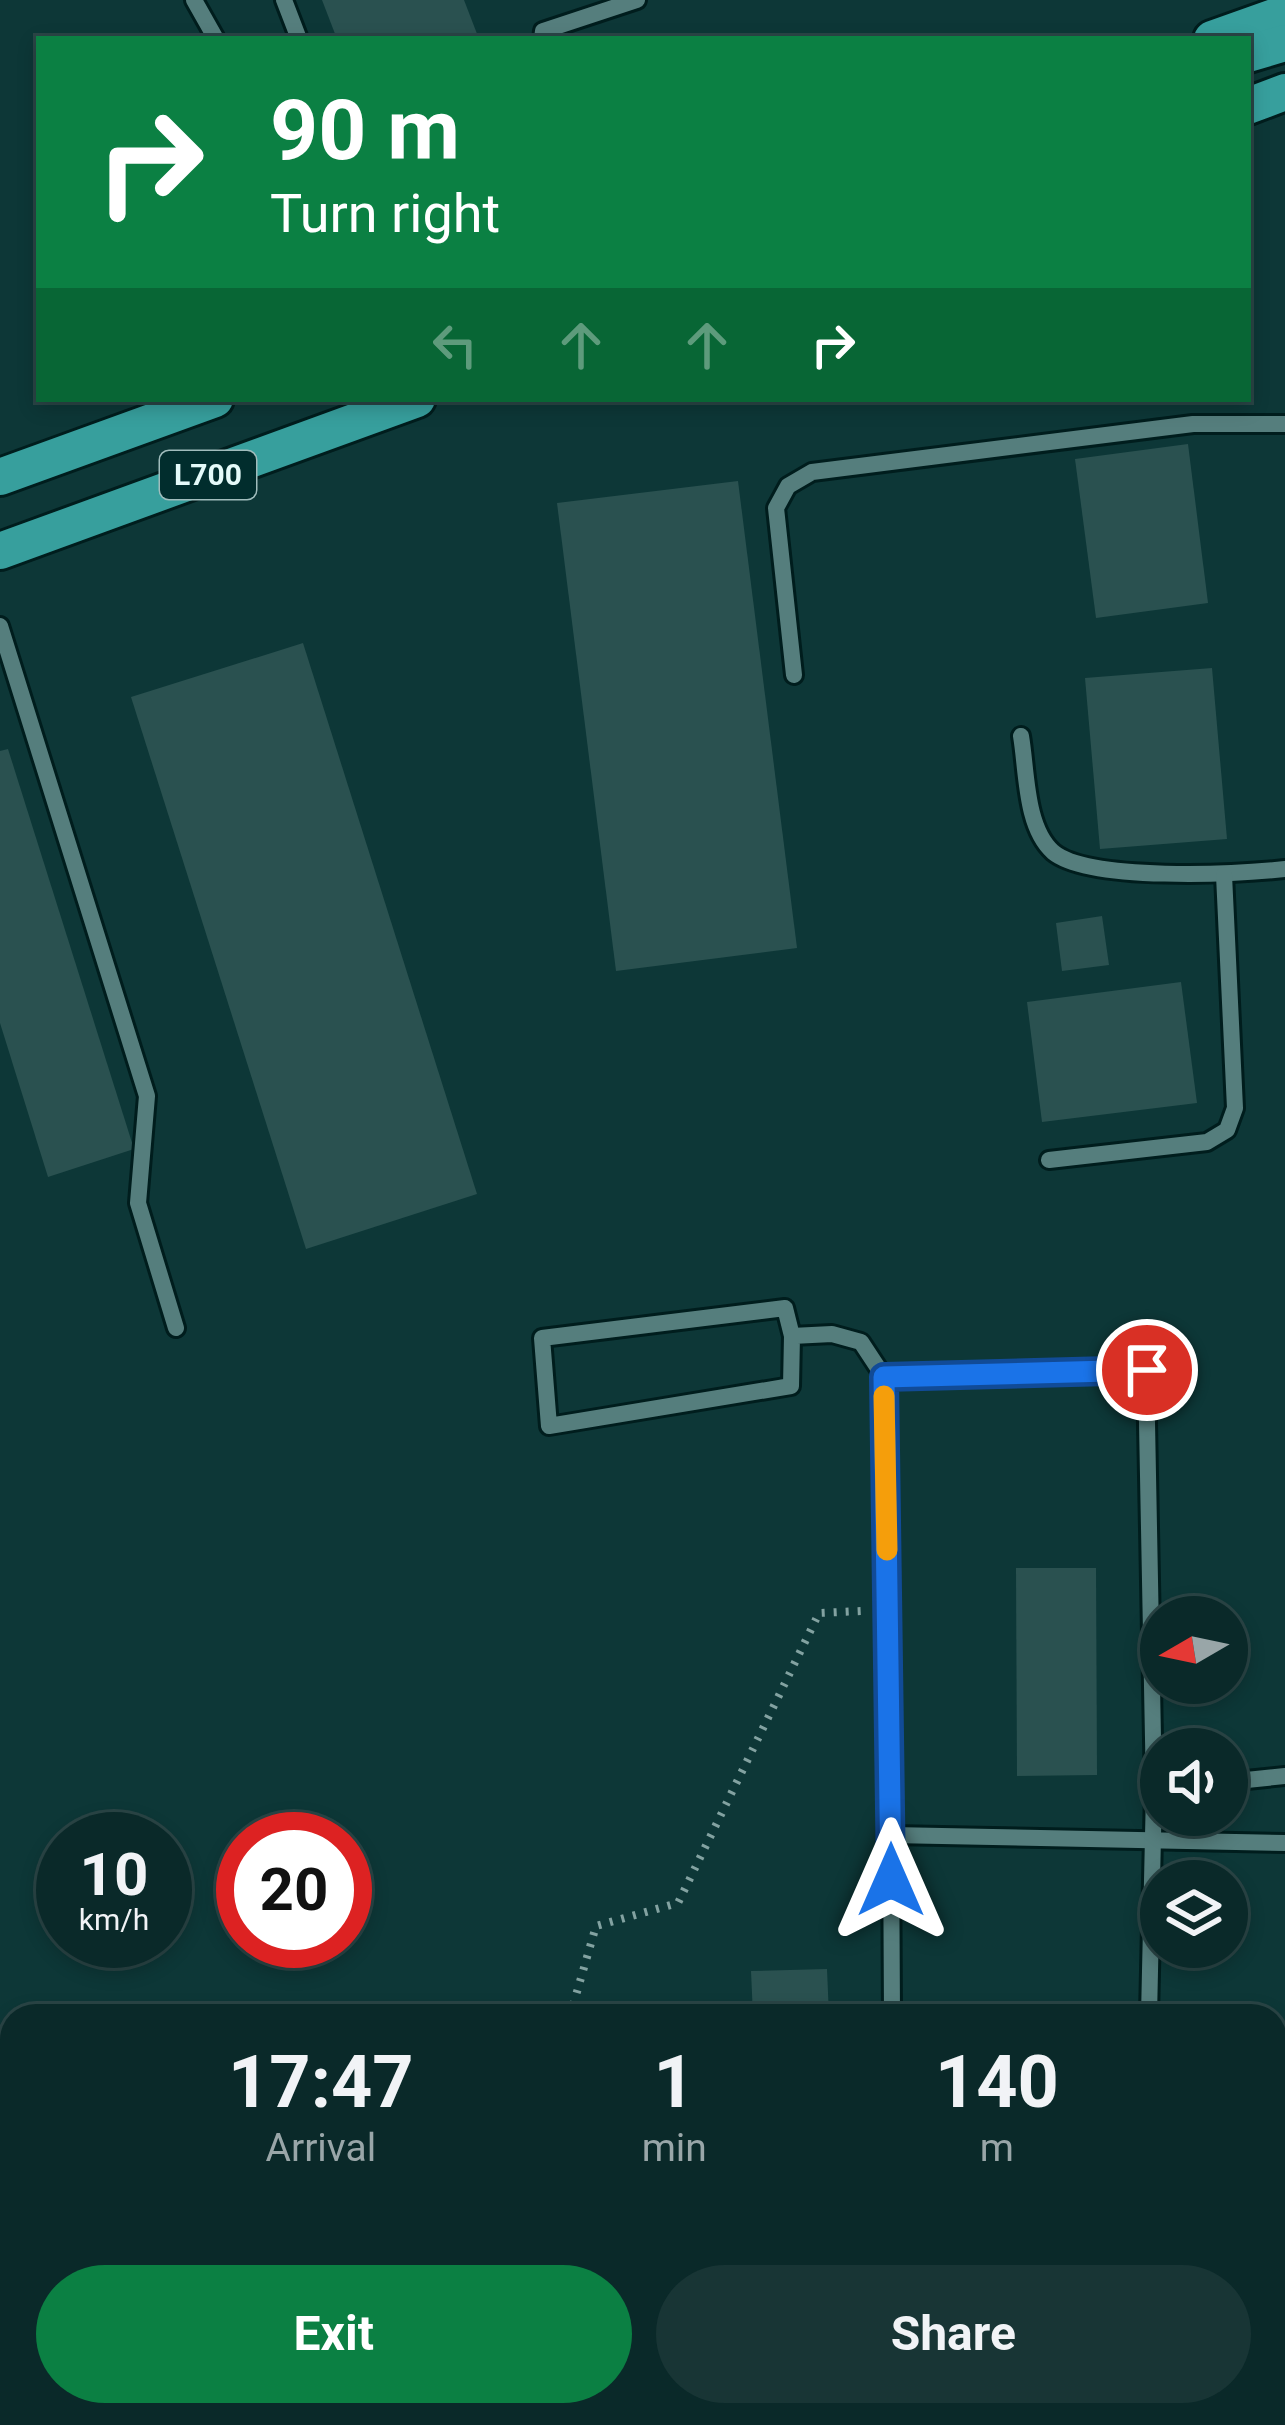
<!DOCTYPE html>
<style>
body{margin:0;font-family:Roboto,sans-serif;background:#183535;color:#f1f3f6;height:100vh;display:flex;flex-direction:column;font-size:45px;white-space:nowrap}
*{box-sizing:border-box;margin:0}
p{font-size:39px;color:#99a6a8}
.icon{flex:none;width:66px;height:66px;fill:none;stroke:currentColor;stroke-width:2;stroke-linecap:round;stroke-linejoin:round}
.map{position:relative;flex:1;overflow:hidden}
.drawer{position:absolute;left:0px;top:2004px;width:1287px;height:423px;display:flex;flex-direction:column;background:#0a2929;border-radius:36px 36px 0 0;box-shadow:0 6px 18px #0003,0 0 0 3px #2a4546}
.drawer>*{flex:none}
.banner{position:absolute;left:36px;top:36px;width:1215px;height:366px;border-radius:0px;box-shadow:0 6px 18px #0003,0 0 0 3px #2a4546;background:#0b8043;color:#fff;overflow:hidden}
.needle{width:78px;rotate:261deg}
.controls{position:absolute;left:1140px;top:1596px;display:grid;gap:24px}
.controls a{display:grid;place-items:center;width:108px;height:108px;border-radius:50%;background:#0a2929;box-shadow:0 6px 18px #0003,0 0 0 3px #2a4546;font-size:60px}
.speed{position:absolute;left:36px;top:1812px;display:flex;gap:24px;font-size:60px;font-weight:700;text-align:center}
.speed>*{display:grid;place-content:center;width:156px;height:156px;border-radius:50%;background:#0a2929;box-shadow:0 6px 18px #0003,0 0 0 3px #2a4546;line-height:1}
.speed small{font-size:30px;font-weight:400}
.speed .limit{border:18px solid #d22;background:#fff;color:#111}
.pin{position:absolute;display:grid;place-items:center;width:102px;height:102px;color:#fff;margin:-51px;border:6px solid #fff;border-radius:50%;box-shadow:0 3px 12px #0007}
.me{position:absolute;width:132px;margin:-66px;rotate:0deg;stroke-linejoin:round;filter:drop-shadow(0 0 9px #0008)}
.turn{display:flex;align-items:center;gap:42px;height:252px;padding:0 36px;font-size:54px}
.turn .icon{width:156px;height:156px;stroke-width:2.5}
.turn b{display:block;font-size:84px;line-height:102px}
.lanes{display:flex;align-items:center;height:114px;padding:0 36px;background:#0003;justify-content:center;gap:60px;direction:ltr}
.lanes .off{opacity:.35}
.eta{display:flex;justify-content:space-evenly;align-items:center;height:204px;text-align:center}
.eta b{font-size:72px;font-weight:700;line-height:84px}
.action{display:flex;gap:24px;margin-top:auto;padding:24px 36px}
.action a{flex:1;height:138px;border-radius:72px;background:#0b8043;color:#fff;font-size:48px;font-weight:700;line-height:138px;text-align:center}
.action a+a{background:#183535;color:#f1f3f6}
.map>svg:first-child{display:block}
.building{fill:#2a5150}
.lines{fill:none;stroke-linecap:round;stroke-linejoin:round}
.service-casing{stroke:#001d1d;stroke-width:22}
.primary-casing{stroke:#001d1d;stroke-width:42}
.path{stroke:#83a2a1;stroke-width:8;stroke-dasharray:3 9;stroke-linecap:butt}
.service{stroke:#557e7d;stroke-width:16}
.primary{stroke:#379f9d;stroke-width:36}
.route-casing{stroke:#114b97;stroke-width:30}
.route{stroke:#1a73e8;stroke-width:21}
.slow{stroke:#f59e0b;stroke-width:21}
.labels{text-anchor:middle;stroke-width:9;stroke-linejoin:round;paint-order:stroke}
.shield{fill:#012d2d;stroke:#a0bcbc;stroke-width:3}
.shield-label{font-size:30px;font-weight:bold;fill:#e4faf9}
</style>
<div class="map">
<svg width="1285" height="2425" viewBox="0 0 1285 2425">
<rect width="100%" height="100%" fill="#0d3737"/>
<g class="building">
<path d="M322,0H464L479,39H337Z"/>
<path d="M1188,444L1208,603L1096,618L1075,459Z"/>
<path d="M738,481L797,948L616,971L557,503Z"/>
<path d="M303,643L477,1194L306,1249L131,697Z"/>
<path d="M1212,668L1227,839L1100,849L1085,678Z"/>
<path d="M8,749L134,1149L48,1177L0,1023V751Z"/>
<path d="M1102,916L1109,965L1062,971L1056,923Z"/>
<path d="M1181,982L1197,1103L1042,1122L1027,1002Z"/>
<path d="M1016,1568H1096L1097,1775L1017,1776Z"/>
<path d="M827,1969L829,2016H753L751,1971Z"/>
</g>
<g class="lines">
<defs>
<g id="service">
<path d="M194,0L216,39"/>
<path d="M284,0L299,39"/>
<path d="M542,39L543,31L637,0"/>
<path d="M0,626L147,1096L138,1203L176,1328"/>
<path d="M794,675L776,508L788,486L812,472L1193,424H1285"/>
<path d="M1021,736C1027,771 1025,827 1053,852C1089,882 1238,874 1285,869"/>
<path d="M1049,1160L1207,1142L1227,1130L1235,1108L1224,875"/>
<path d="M792,1336L791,1386L549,1426L542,1338L785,1308L792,1336L832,1334L861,1342L884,1377L891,1835L1285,1843"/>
<path d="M884,1377L1146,1370L1154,1791L1149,2016"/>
<path d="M1227,1782L1285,1776"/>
<path d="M891,1835L892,2016"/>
</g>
<g id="primary">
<path d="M1212,39L1285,13"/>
<path d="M1248,54L1285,43"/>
<path d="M1248,106L1285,92"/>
<path d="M0,477L215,399"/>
<path d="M0,551L417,399"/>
</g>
</defs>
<use href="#service" class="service-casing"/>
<use href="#primary" class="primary-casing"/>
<g class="path">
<path d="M570,2016L596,1926L678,1903L819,1613L862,1611"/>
<path d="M333,2425L347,2415"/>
</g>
<use href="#service" class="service"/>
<use href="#primary" class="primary"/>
</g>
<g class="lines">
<defs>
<path id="route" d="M891,1880L884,1377L1147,1370"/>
</defs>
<use href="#route" class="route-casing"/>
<use href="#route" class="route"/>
<path class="slow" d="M884,1396L887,1550"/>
</g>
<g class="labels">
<rect class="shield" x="160" y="451" width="96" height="48" rx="9"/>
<g class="shield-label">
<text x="208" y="485">L700</text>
</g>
</g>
</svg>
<div class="controls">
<a><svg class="needle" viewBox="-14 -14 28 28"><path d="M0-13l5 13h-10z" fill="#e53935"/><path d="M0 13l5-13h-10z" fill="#99a6a8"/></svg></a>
<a><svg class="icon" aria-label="sound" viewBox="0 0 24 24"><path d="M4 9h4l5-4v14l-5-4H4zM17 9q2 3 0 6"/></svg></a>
<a><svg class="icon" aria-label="layers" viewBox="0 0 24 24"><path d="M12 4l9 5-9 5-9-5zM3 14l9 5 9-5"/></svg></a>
</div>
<div class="speed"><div>10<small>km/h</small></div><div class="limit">20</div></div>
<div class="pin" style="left:1147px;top:1370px;background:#d93025"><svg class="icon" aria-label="arrive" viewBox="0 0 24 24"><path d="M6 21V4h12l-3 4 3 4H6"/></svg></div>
<svg class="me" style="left:891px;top:1880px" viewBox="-20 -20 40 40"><path d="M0-17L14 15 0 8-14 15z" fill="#1a73e8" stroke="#fff" stroke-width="4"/></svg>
<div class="banner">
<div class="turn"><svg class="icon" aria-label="right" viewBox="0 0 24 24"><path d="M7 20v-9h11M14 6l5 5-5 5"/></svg><div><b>90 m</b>Turn right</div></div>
<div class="lanes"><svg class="icon off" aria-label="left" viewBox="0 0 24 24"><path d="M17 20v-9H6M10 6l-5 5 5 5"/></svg><svg class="icon off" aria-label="ahead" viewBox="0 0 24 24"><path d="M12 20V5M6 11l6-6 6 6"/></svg><svg class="icon off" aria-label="ahead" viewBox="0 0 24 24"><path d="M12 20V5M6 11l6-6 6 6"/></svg><svg class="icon" aria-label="right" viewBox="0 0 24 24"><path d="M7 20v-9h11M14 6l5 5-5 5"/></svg></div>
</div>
<section class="drawer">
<div class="eta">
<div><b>17:47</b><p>Arrival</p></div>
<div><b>1</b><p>min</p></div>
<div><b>140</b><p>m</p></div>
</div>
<div class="action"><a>Exit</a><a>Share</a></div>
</section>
</div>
